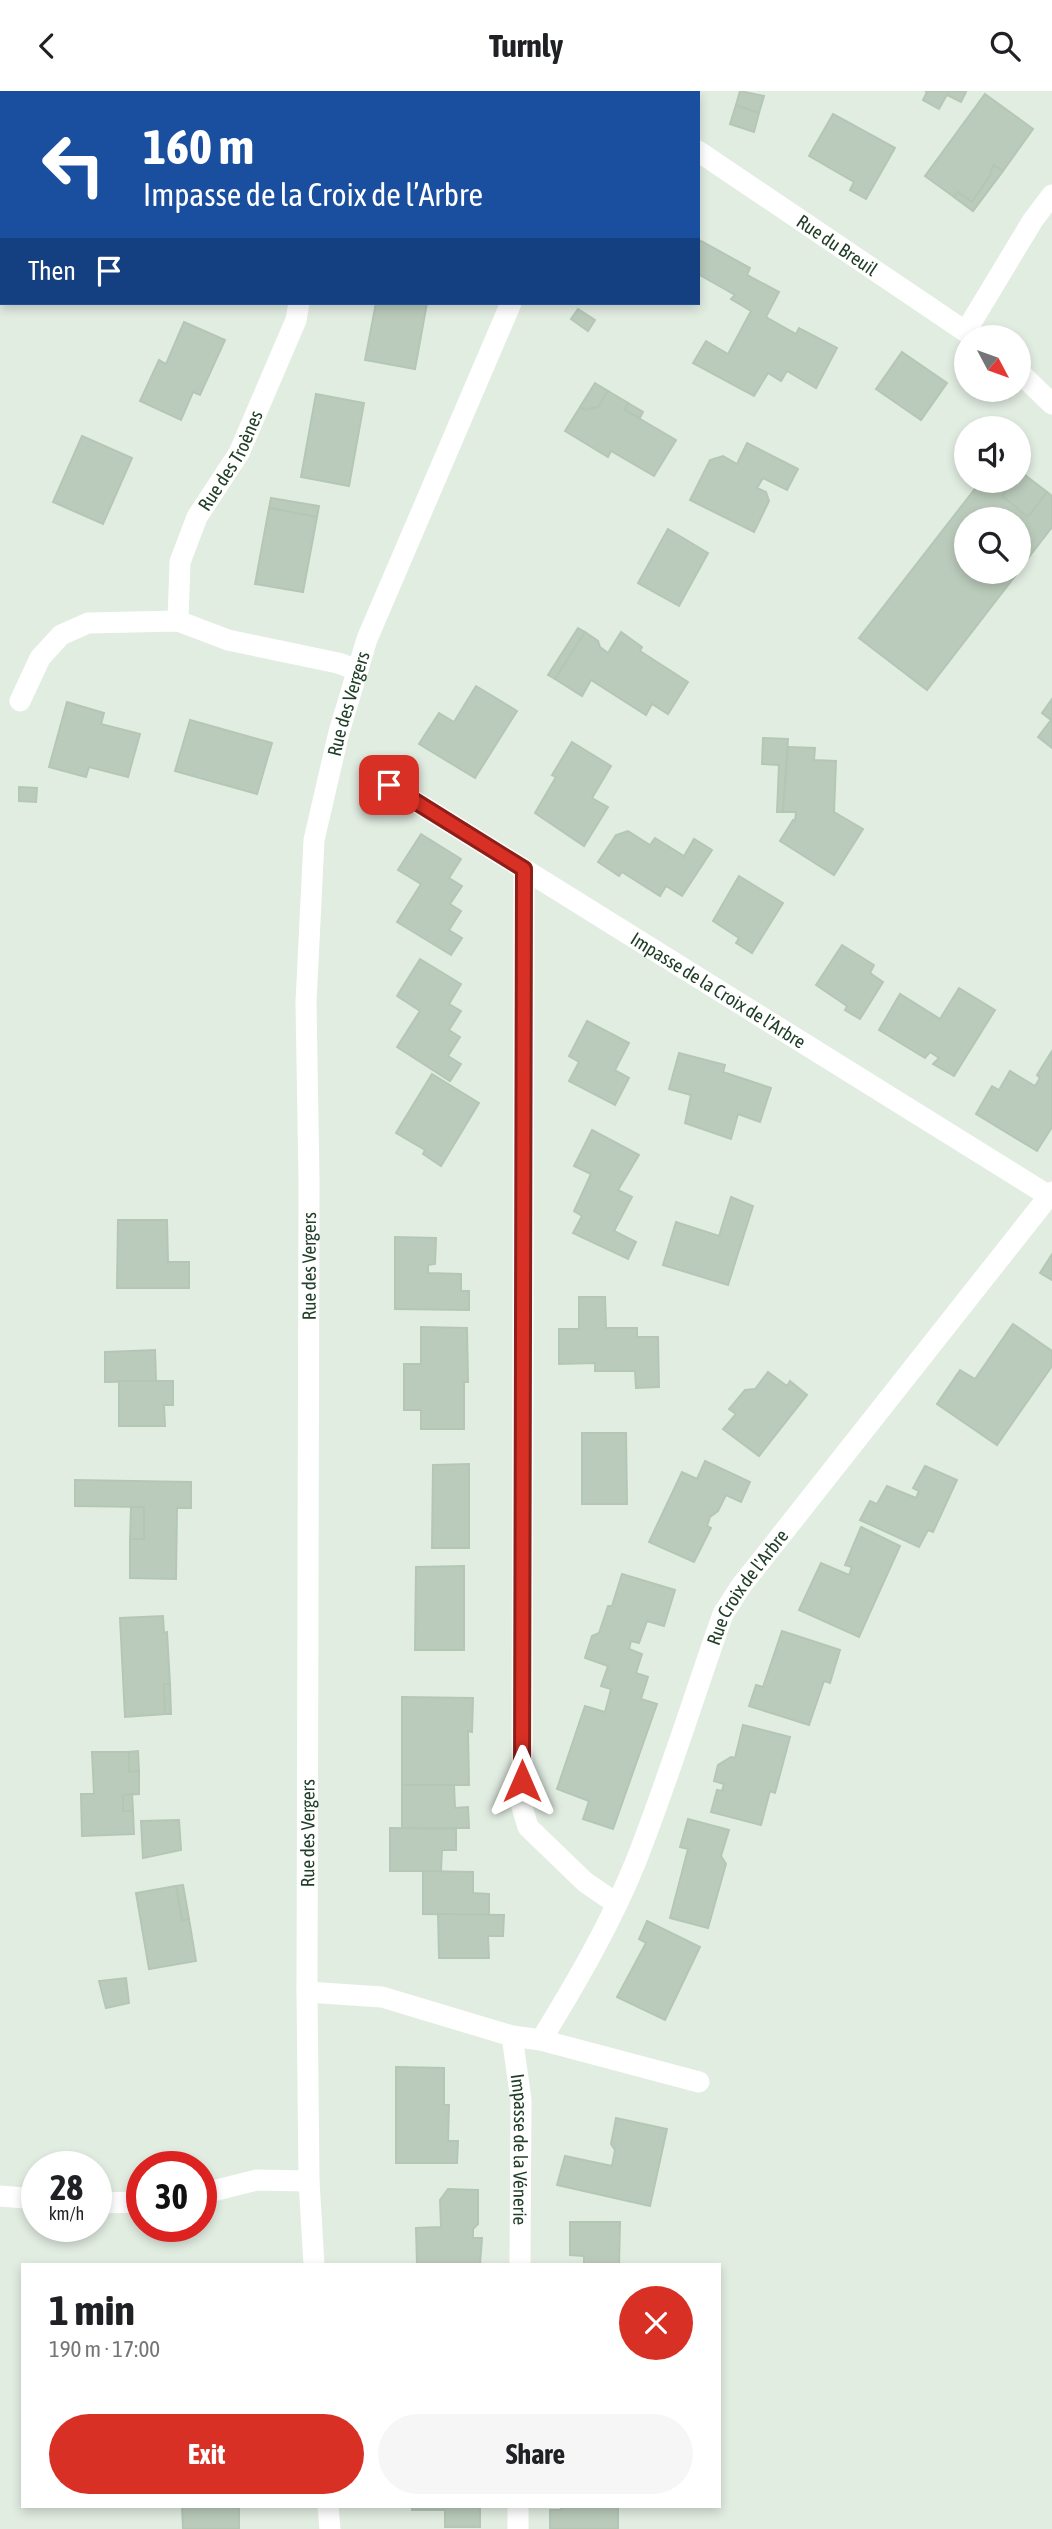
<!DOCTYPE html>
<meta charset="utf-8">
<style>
body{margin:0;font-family:"Asap Condensed",sans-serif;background:#f6f6f6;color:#202124;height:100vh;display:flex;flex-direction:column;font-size:26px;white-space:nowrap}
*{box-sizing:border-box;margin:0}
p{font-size:23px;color:#757577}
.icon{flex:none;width:38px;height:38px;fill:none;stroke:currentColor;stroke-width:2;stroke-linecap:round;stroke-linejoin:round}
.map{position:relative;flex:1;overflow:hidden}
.panel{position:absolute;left:21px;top:2172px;width:700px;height:245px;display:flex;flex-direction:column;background:#fff;border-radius:0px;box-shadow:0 4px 10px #0003}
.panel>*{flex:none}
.banner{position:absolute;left:0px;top:0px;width:700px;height:214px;box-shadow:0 4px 10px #0003;background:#1a4fa0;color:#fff;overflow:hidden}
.needle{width:46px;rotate:131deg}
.fabs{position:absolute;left:954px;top:234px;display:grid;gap:14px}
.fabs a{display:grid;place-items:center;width:77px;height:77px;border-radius:50%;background:#fff;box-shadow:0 4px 10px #0003;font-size:35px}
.speed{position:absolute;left:21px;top:2060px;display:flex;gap:14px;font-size:35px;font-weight:700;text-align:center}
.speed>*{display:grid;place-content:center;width:91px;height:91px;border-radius:50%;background:#fff;box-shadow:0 4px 10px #0003;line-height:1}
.speed small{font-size:18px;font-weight:400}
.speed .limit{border:10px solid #d22;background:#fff;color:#111}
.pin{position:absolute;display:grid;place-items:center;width:60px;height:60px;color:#fff;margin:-30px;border-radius:14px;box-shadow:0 4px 10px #0006}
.me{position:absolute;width:77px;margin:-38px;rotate:0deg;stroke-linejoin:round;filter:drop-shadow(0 0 5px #0008)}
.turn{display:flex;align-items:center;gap:24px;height:147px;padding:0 28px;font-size:32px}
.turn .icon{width:91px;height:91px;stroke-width:2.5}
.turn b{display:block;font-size:49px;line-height:60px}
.then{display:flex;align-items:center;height:66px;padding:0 28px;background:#0003;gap:14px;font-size:26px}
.round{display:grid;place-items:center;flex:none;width:74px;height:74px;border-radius:37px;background:#f6f6f6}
.overview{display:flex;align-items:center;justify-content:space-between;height:119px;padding:0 28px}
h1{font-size:42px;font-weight:700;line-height:52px}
.cta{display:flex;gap:14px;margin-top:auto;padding:14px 28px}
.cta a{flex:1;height:80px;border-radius:42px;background:#d93025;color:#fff;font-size:28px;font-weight:700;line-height:80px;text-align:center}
.cta a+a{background:#f6f6f6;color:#202124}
header{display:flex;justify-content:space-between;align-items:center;height:91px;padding:0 28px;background:#fff;font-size:32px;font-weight:700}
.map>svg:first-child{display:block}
.building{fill:#bacbbb;stroke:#b4c7b5;stroke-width:2}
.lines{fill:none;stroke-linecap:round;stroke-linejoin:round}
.street{stroke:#fff;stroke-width:21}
.secondary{stroke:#fff;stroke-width:21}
.route-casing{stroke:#8d1f18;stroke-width:18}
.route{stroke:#d93025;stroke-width:12}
.labels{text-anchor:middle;stroke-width:7;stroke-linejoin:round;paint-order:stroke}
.street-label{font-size:19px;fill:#213f28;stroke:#f3f9f3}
</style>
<header><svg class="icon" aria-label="back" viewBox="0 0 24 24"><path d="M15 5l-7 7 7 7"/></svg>Turnly<svg class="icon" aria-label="search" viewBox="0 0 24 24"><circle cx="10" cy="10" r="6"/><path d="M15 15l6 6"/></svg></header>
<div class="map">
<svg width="1052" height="2438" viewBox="0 0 1052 2438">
<rect width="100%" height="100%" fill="#e2ede2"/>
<g class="building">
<path d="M740,0L764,5L759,22L736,14Z"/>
<path d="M925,0H949L939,18L923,9L927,1Z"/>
<path d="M949,0H965L966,1L961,11L947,4Z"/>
<path d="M985,3L1033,38L1003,80L994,74L991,79V83L972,111L958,101L954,106L925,85Z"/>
<path d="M736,14L759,22L754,41L730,33Z"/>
<path d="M833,23L895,57L866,108L850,99L854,91L809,65Z"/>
<path d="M994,74L1003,80L973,120L954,106L958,101L972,111L991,83V79Z"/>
<path d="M701,150L750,177L747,184L779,201L766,226L796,243L799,237L837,257L816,297L787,280L781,290L768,282L754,305L693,272L706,250L728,263L751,220L731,208L735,204L698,183V155Z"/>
<path d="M376,212H427L415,278L365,269Z"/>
<path d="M578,218L595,229L588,240L571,228Z"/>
<path d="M184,231L225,249L200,304L193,301L181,329L140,310L159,269L166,273Z"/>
<path d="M902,261L947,292L921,329L876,298Z"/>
<path d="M595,292L608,300L598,316L585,319L580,316Z"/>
<path d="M608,300L628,312L625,319L676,349L654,385L611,360L608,366L565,340L580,316L585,319L598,316Z"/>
<path d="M316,303L364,312L349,395L301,386Z"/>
<path d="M628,312L643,321L640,327L625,319Z"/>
<path d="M82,345L132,367L103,433L53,411Z"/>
<path d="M747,352L798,378L787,399L763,387L757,397L766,401L769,410L754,441L690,409L710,369L723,365L737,373Z"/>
<path d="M1021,381L1047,401L1028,426L1002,405L1013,390H1018Z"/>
<path d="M981,390H1013L1002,405L1028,426L1047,401L1052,405V436L1018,480V429H966V481H1018L927,599L859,547Z"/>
<path d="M271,407L319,415L317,426L269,417Z"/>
<path d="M269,417L317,426L303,501L255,493Z"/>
<path d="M668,438L708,462L679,515L638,492Z"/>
<path d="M578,537L585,541L555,588L548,584Z"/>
<path d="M585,541L598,550L600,556L608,562L621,541L642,556L640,560L688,591L668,623L652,613L646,624L591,589L582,605L555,588Z"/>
<path d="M476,595L517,620L475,687L419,653L439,622L454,631Z"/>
<path d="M1052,608V657L1038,646L1051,629L1042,622Z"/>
<path d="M67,611L104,622L101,633L140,643L128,686L89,676L86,686L49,676Z"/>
<path d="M190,629L272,652L257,703L175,680Z"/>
<path d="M763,647L788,648L783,721H777L779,674L762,673Z"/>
<path d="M572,651L611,675L592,707L608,716L584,755L535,722L556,686L552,684Z"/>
<path d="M788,656L815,657L814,669L836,670L834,721L863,738L834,784L780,750L793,729L795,730L796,721H783Z"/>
<path d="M19,696L37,697L36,711L19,710Z"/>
<path d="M628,740L650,754L655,747L684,765L694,748L712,759L682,805L666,795L660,805L622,781L619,785L598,771L616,744Z"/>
<path d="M421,743L461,768L449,787L462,795L450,813L461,820L449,839L462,847L451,864L397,831L421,793L398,779Z"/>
<path d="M739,785L783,812L752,862L736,852L739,847L713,830Z"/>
<path d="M842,854L874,874L870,882L883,891L860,928L845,919L847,915L816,894Z"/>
<path d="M420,868L461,893L449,913L461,920L449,939L460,946L448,965L461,973L450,990L397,956L420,920L397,905Z"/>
<path d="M959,897L995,919L954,985L933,973L939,967L930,961L925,967L879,939L900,903L940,928Z"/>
<path d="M587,930L629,952L615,979L629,987L615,1014L569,990L579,971L569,965Z"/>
<path d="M1052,960V1036L1037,1060L976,1023L992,995L999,999L1010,980L1035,995L1040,987L1037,984Z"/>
<path d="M679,962L725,974L723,981L771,997L760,1031L738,1023L731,1048L685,1032L691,1004L669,998Z"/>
<path d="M432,983L479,1012L441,1075L423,1063L425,1059L396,1042Z"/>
<path d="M592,1039L639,1064L618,1099L632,1106L614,1140L636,1151L628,1168L573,1142L582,1125L574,1120L591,1083L574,1075Z"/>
<path d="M731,1106L753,1115L728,1194L663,1174L676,1131L719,1145Z"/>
<path d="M118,1129H167L168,1171H189V1197H117Z"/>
<path d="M395,1146L436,1147L435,1173L428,1174V1182L461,1183V1200H469V1219L395,1218Z"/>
<path d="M1052,1163V1189L1040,1182Z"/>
<path d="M579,1206H605L606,1237H637V1246H658L659,1296L636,1297L635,1280H595V1272L559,1273V1238H579Z"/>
<path d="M1013,1233L1052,1260V1275L997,1354L937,1313L960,1279L975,1288Z"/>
<path d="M421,1236L467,1237L468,1291H464V1338H421V1319H404V1273H421Z"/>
<path d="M155,1259L156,1290L105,1291V1261Z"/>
<path d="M768,1281L787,1295L790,1290L807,1304L759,1365L723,1338L736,1323L729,1318L745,1299L755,1298Z"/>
<path d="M119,1290H173V1314H164L165,1335H119Z"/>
<path d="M582,1342H626L627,1413H582Z"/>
<path d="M705,1370L750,1391L741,1411L726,1404L718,1420L710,1426L707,1435L711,1437L694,1471L649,1451L682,1381L697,1388Z"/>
<path d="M469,1373V1457H432L433,1374Z"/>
<path d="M925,1375L957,1389L933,1441L928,1439L919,1456L860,1429L870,1410L877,1413L887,1395L916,1407L919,1400L913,1397Z"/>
<path d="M75,1389L191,1391V1417H177L176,1488L130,1487V1448H144V1416L75,1415Z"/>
<path d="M131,1416H144V1448H130Z"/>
<path d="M861,1436L900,1455L859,1546L799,1519L821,1472L849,1484L852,1476L845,1474Z"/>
<path d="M464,1475V1559H415L416,1476Z"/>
<path d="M622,1483L675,1499L664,1535L647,1530L639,1552L631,1550L629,1558L642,1563L636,1582L648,1586L641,1608L657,1613L613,1738L583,1728L589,1710L557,1698L585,1615L605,1621L611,1598L601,1595L608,1575L585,1567L592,1545L599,1542L608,1515H612Z"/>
<path d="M163,1525L164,1542L167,1541L170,1593H164L165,1623L125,1626L120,1527Z"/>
<path d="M782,1540L840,1559L830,1592L824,1590L809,1634L749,1615L756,1594L763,1596Z"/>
<path d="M164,1593H170L171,1623H165Z"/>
<path d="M402,1606L473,1607L472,1641L468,1640L469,1694H402Z"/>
<path d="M743,1634L790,1646L775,1702L770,1700L761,1734L711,1721L717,1699L722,1700L724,1693L714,1690L718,1674L731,1666L735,1667Z"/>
<path d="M138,1660L139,1680L129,1681V1661Z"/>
<path d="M92,1661H129V1681L139,1680V1703L123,1704V1720H133L134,1743L82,1745L81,1703H94Z"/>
<path d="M402,1694H454L455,1717L468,1716L469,1737H402Z"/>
<path d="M132,1703L133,1720H123V1704Z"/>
<path d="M688,1728L729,1739L721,1765L726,1773L708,1837L670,1827L688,1758L680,1756Z"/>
<path d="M179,1729L181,1759L143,1767L141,1730Z"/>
<path d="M390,1737L456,1738V1759H442L441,1780H390Z"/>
<path d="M423,1780L473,1781V1802L489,1803V1824L423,1823Z"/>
<path d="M183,1794L189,1828L182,1830L176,1795Z"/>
<path d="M176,1795L182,1830L189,1828L196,1870L149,1878L136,1802Z"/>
<path d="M438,1823L504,1824L503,1845H488L489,1867H439Z"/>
<path d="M647,1830L700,1856L665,1929L617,1906L646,1852L639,1848Z"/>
<path d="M126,1887L129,1912L106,1917L99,1890Z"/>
<path d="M396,1976L444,1977V2014H449L448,2050H458L457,2072H396Z"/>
<path d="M616,2027L667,2038L650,2115L557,2094L565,2065L612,2075L615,2059L611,2053Z"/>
<path d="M448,2098L478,2099V2133L473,2138V2147H482L480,2174H417L416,2137L441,2136L440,2109Z"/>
<path d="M570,2131H620L619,2174H584V2165L570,2164Z"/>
<path d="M182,2415H239V2438H183Z"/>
<path d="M412,2415H480V2436H445V2419H412Z"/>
<path d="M561,2415H618V2438H550V2419H561Z"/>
</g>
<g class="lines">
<g class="street">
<path d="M598,0L602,2"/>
<path id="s1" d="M698,60L975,247"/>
<path d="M966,240L1033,129L1052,104"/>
<path d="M1018,280L1052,313"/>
<path id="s2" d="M178,530L180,471L197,426L239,362L296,229L299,212"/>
<path d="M20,610L40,567L61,544L88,532L178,530L228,549L338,572L358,579"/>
<path id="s3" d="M389,694L1049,1105"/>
<path d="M524,778L522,1716L528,1736L585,1791L617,1813"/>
<path d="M307,1901L382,1906L512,1945L541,1949L699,1991"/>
<path id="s4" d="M512,1945L521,2009L520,2174"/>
<path id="s5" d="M541,1949C576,1892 611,1832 636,1770C668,1689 694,1605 723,1523L741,1495L1052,1101"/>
<path d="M201,2103L257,2089L309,2090"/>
<path d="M0,2105L37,2108"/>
<path d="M96,2112L142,2111"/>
<path d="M518,2438V2415"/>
</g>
<g class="secondary">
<path d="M569,2V0"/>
<path id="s6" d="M314,2174L309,2090L307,1901L309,1090L306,911L314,749L339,641L367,548L511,212"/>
<path d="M328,2415L330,2438"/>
</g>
</g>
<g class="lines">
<defs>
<path id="route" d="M389,694L524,778L522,1690"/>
</defs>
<use href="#route" class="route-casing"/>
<use href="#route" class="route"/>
</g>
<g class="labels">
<g class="street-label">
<text dy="7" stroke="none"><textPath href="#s1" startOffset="168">Rue du Breuil</textPath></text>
<text dy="7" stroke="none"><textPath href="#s2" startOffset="173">Rue des Troènes</textPath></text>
<text dy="7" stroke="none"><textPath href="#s6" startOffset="1566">Rue des Vergers</textPath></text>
<text dy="7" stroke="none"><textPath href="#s3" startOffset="388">Impasse de la Croix de l’Arbre</textPath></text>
<text dy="7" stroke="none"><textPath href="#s6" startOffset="999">Rue des Vergers</textPath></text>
<text dy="7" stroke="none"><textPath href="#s5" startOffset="500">Rue Croix de l'Arbre</textPath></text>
<text dy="7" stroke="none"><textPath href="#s6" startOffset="432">Rue des Vergers</textPath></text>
<text dy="7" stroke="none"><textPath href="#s4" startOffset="114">Impasse de la Vénerie</textPath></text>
</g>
</g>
</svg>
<div class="fabs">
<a><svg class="needle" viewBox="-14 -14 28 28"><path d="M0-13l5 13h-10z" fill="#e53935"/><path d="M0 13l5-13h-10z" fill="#757577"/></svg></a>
<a><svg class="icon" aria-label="sound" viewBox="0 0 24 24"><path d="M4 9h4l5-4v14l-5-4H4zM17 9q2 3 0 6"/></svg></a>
<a><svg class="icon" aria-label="search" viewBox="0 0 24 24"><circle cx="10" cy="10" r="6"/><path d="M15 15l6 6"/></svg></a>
</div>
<div class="speed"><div>28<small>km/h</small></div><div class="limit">30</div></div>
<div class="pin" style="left:389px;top:694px;background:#d93025"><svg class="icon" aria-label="arrive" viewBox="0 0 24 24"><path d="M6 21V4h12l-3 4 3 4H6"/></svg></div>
<svg class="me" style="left:522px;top:1690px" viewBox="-20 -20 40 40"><path d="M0-17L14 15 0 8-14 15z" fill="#d93025" stroke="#fff" stroke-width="4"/></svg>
<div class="banner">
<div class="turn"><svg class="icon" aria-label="left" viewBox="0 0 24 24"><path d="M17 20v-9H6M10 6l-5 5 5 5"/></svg><div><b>160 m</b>Impasse de la Croix de l’Arbre</div></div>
<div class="then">Then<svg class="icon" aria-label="arrive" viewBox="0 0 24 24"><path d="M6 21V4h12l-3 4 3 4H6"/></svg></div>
</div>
<section class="panel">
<div class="overview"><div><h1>1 min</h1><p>190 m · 17:00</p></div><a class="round" style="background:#d93025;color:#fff"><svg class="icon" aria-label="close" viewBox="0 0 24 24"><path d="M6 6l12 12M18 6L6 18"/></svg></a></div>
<div class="cta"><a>Exit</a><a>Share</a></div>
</section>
</div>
